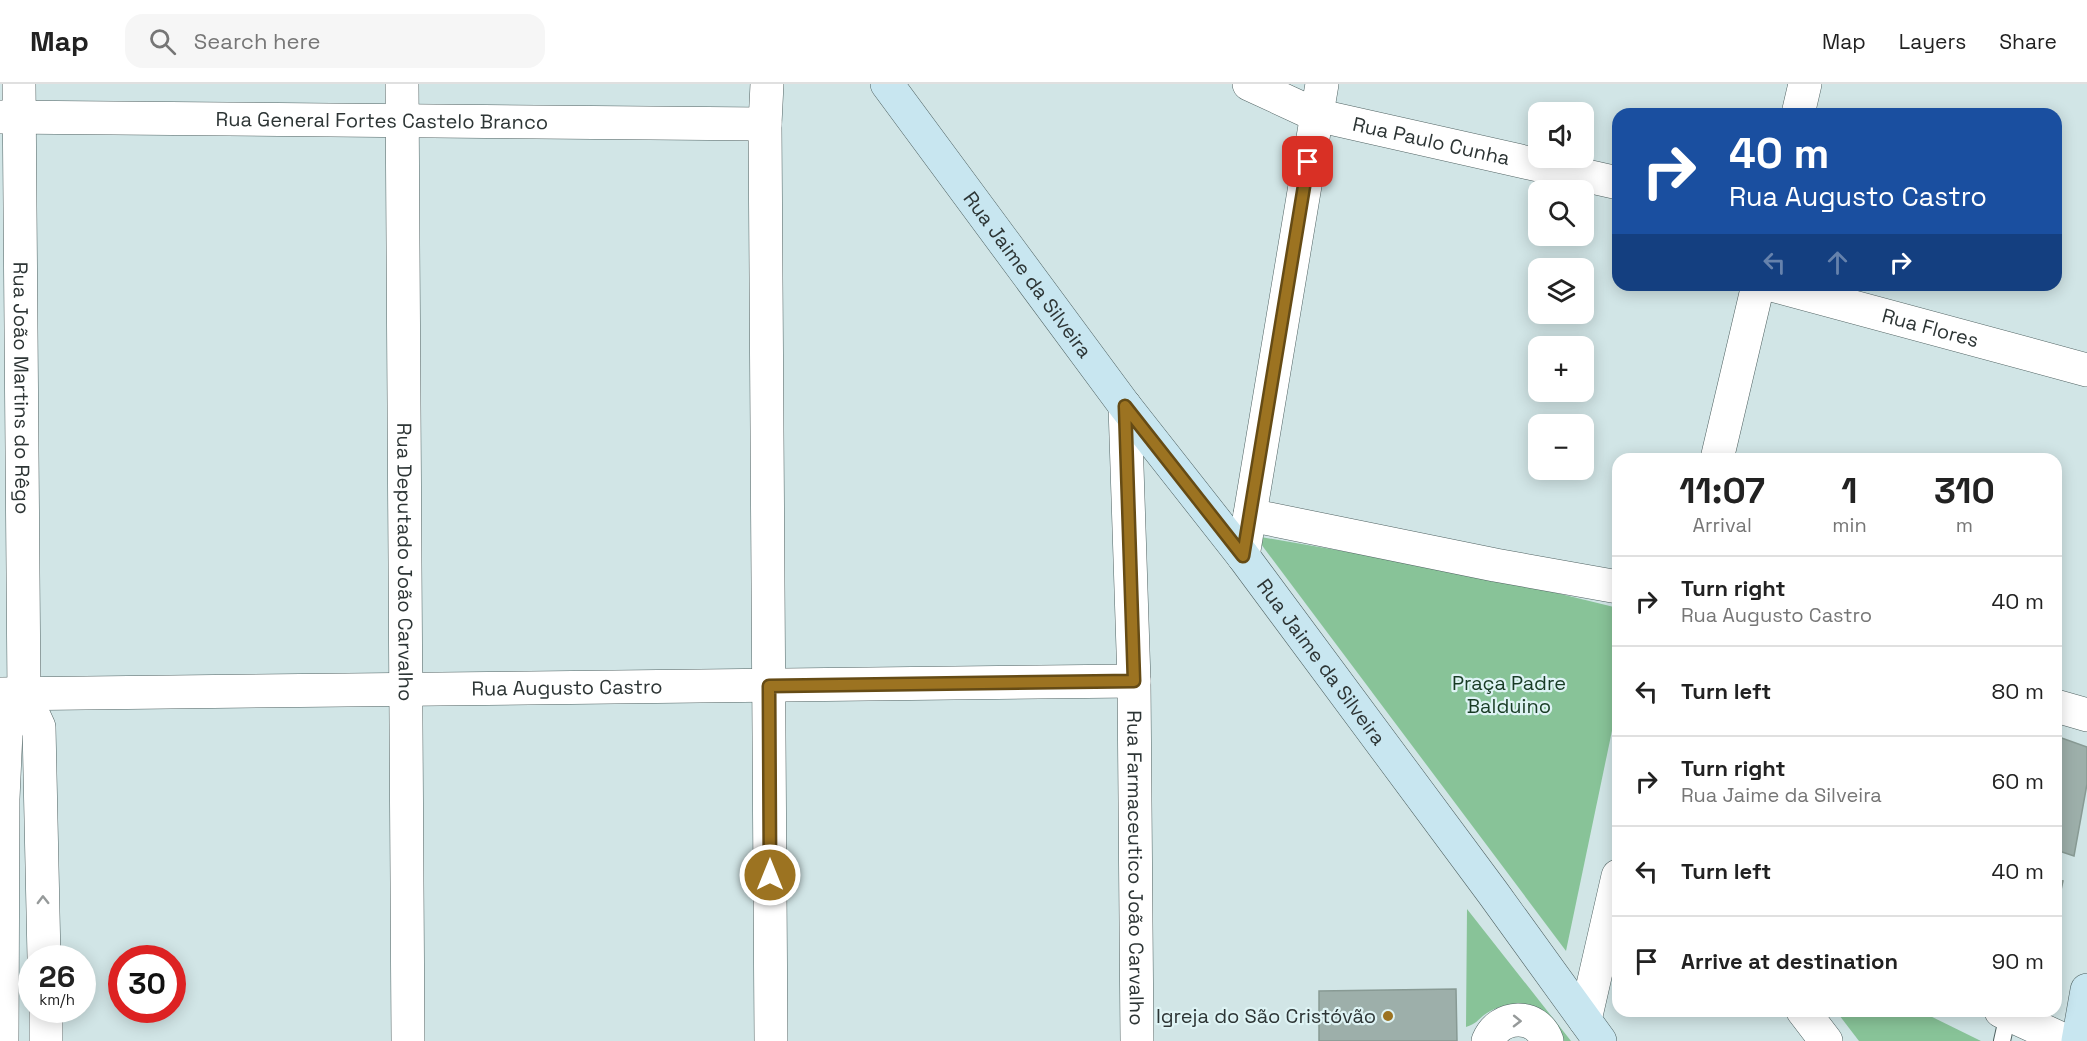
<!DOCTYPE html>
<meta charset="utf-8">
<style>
body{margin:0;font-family:"Space Grotesk",sans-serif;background:#f6f6f6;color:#222;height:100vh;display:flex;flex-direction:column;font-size:22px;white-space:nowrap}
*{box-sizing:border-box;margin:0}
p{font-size:20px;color:#767676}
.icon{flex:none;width:33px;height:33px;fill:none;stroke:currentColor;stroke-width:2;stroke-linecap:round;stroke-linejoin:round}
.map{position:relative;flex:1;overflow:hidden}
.side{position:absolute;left:1612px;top:369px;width:450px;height:564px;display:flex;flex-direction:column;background:#fff;border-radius:18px;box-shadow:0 3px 15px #0003}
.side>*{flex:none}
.hud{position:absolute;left:1612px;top:24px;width:450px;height:183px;border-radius:18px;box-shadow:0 3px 15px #0003;background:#1a4fa0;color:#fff;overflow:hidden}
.controls{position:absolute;left:1528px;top:18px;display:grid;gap:12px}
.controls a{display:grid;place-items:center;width:66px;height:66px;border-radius:12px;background:#fff;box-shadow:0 3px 15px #0003;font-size:30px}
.speed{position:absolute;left:18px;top:861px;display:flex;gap:12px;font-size:30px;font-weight:700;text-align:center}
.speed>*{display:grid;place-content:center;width:78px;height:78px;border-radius:50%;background:#fff;box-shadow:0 3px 15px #0003;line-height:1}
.speed small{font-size:15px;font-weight:400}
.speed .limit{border:9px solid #d22;background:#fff;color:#111}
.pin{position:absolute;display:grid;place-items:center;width:51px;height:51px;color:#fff;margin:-26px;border-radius:12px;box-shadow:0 3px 9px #0006}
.me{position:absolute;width:66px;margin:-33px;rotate:0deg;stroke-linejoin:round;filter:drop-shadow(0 0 4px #0008)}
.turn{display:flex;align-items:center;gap:21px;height:126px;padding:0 18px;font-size:27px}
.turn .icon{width:78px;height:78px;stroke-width:2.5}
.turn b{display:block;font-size:42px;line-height:51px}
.lanes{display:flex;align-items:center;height:57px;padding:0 18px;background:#0003;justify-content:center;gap:30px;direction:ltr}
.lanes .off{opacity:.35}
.eta{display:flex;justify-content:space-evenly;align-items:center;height:102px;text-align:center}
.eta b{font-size:36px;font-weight:700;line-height:42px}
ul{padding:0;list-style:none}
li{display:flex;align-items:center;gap:18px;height:90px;padding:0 18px;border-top:2px solid #e0e0e0}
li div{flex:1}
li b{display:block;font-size:22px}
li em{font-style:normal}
header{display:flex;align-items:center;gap:36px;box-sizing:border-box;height:84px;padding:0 30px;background:#fff;border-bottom:2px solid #e0e0e0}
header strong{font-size:28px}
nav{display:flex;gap:33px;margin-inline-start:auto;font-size:21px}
.search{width:420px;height:54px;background:#f6f6f6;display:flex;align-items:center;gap:15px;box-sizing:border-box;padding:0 21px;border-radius:18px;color:#767676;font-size:22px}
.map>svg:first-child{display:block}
.green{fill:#88c398}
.building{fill:#9dafaa;stroke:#889a94;stroke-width:1.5}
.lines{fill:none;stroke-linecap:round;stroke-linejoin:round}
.lane-casing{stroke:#506262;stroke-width:18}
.street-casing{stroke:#506262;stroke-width:34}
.secondary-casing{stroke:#506262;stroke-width:34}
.lane{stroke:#fff;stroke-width:16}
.street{stroke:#fff;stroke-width:33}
.secondary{stroke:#c8e6f0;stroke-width:33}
.oneway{stroke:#969a9a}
.route-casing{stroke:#654b15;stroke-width:15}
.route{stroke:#9c7321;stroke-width:10}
.poi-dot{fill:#9c7321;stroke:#def3f4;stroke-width:2}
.labels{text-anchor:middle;stroke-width:4.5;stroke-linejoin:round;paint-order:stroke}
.street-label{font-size:20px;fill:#2d3535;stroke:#def3f4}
.park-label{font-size:20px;fill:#183b24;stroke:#def3f4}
.poi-label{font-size:20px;fill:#2d3535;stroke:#def3f4;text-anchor:end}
</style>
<header>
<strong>Map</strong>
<div class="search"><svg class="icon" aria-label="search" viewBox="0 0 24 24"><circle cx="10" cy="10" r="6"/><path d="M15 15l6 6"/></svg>Search here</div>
<nav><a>Map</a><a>Layers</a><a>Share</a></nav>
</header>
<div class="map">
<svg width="2087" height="957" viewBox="0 0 2087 957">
<rect width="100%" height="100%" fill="#d1e5e6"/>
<g class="green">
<path d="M1255,452L1487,492L1618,524V618L1566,867Z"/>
<path d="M1467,825L1571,957H1557L1511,921C1502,922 1495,924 1487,929C1478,935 1478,939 1466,943Z"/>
<path d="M1836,927H1920L1981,957H1859Z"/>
</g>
<g class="building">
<path d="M2056,652L2087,663V700L2074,772L2056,766Z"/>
<path d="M2056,796L2063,797L2056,829Z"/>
<path d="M1456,905L1457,957H1319V907Z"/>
</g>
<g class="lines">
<defs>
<path id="lane" d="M2002,957L2008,930"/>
<g id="street">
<path id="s1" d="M19,0L24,610L39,643L44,874"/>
<path id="s2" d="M402,0L408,957"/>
<path d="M767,0L765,40L771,957"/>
<path id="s3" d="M1249,0L1316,31L1618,99"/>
<path d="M1798,30L1805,0"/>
<path id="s4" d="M0,33L765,40"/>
<path id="s5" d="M1772,201L2087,286"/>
<path id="s6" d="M1125,322L1134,597L1137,957"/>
<path d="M1717,375L1758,201"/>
<path d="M1250,431L1495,481L1618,503"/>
<path d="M1243,472L1322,0"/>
<path id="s7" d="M0,610L1134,597"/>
<path d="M2056,622L2087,631"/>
<path d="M46,926V957"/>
<path d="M1803,927L1826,957"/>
<path d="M2001,927L2066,957"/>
<path d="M1585,936L1618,792"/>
<path d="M2,957L3,715L6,648L24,610"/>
<path d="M1488,957C1499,930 1537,928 1547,957"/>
</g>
<g id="secondary">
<path id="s8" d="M887,0L1125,322L1243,472L1493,809L1600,957"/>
<path d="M2078,957L2087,906"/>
</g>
</defs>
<use href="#lane" class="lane-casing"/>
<use href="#street" class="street-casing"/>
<use href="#secondary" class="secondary-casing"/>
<use href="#lane" class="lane"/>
<use href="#street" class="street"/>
<use href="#secondary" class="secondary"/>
</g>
<defs><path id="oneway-chevron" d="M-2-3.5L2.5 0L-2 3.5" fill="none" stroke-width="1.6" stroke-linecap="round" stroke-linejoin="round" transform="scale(1.5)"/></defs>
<g class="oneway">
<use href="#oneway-chevron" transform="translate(43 816) rotate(-91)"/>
<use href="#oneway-chevron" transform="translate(1517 937) rotate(1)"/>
</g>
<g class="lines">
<defs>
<path id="route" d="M770,791L769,602L1134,597L1125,322L1243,472L1308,78"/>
</defs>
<use href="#route" class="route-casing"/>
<use href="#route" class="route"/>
</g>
<circle class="poi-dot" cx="1388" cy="932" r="6"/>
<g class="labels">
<g class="street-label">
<text dy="7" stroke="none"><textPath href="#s4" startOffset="382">Rua General Fortes Castelo Branco</textPath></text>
<text dy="7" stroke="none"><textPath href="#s3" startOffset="192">Rua Paulo Cunha</textPath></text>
<text dy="7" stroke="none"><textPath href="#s8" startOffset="237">Rua Jaime da Silveira</textPath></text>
<text dy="7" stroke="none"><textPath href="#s5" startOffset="164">Rua Flores</textPath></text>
<text dy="7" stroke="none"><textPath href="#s1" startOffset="304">Rua João Martins do Rêgo</textPath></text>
<text dy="7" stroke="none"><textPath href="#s2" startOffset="478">Rua Deputado João Carvalho</textPath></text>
<text dy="7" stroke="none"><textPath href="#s8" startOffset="723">Rua Jaime da Silveira</textPath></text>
<text dy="7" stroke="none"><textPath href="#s7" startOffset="567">Rua Augusto Castro</textPath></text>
<text dy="7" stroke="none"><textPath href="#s6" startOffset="462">Rua Farmaceutico João Carvalho</textPath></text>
</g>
<g class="park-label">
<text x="1509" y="606">Praça Padre<tspan x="1509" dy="23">Balduino</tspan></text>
</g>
<g class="poi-label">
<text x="1376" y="939">Igreja do São Cristóvão</text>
</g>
</g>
</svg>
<div class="controls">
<a><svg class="icon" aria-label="sound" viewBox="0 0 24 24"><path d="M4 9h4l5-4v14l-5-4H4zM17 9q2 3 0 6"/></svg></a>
<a><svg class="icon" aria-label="search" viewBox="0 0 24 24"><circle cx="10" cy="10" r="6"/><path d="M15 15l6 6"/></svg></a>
<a><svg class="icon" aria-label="layers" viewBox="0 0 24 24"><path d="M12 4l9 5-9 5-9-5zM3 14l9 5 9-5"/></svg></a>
<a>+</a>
<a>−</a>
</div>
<div class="speed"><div>26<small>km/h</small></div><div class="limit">30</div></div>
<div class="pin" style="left:1308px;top:78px;background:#d93025"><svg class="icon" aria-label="arrive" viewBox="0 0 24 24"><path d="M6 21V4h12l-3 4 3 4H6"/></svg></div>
<svg class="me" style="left:770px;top:791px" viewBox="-20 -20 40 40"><circle r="17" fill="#9c7321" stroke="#fff" stroke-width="3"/><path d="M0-11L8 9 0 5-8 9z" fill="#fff"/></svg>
<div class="hud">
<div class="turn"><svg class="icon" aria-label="right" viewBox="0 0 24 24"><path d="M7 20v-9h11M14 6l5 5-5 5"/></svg><div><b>40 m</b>Rua Augusto Castro</div></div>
<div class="lanes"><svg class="icon off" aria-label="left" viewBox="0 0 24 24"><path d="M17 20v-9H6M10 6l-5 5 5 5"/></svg><svg class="icon off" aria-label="ahead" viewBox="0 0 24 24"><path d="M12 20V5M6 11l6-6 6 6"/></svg><svg class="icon" aria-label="right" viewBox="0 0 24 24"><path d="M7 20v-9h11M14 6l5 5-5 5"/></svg></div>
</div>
<section class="side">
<div class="eta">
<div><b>11:07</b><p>Arrival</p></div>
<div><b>1</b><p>min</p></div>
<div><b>310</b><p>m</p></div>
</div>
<ul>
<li><svg class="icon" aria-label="right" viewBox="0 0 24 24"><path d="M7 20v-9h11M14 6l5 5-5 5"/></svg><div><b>Turn right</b><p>Rua Augusto Castro</p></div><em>40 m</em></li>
<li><svg class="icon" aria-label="left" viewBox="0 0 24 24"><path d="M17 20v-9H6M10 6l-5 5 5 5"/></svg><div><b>Turn left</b></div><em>80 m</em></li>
<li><svg class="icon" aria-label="right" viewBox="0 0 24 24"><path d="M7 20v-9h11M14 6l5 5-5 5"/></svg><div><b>Turn right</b><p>Rua Jaime da Silveira</p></div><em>60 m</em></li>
<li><svg class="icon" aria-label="left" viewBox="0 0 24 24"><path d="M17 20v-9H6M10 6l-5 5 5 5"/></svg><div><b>Turn left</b></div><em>40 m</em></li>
<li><svg class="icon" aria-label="arrive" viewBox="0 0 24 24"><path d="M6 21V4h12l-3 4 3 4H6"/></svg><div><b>Arrive at destination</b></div><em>90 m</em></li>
</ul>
</section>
</div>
